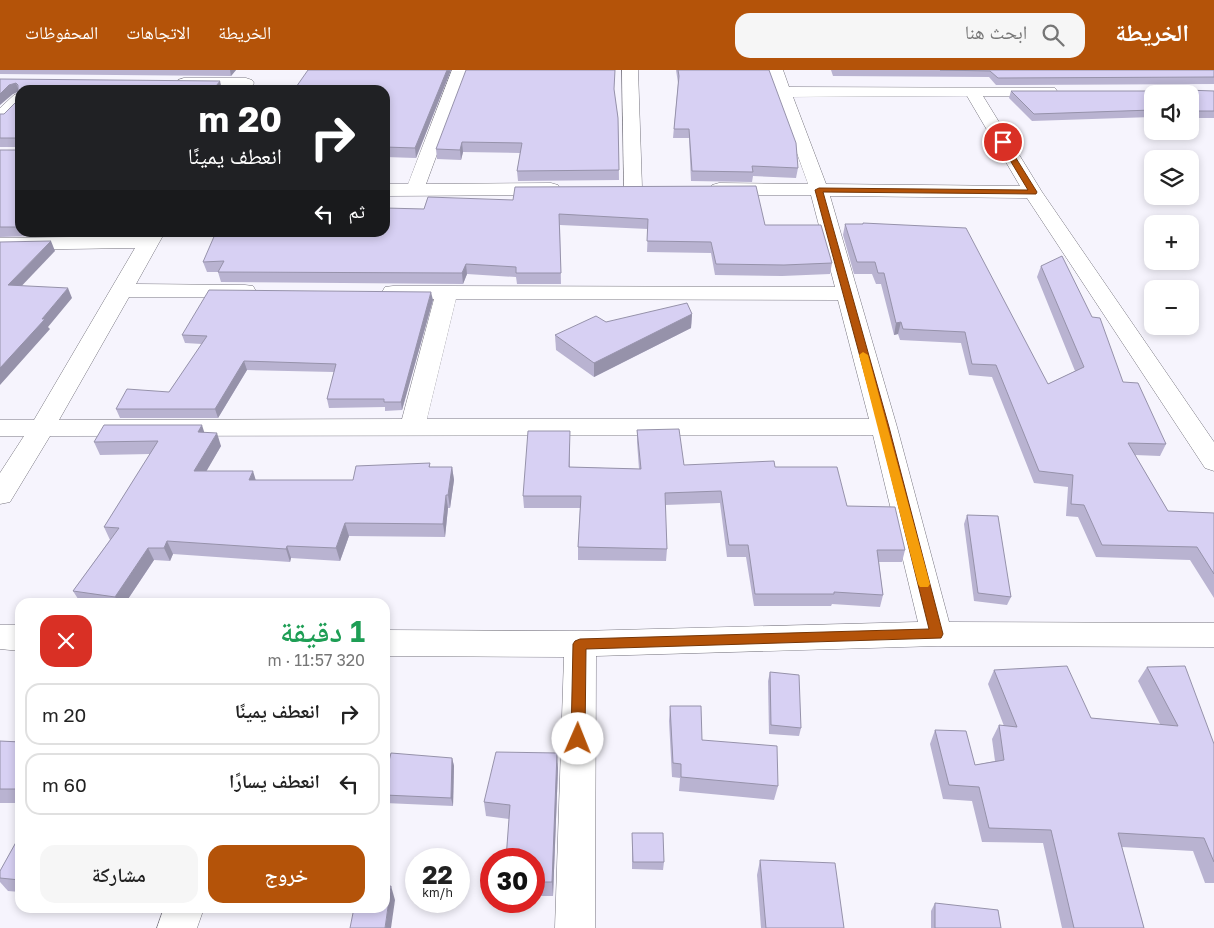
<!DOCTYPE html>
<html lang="ar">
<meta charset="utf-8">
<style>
body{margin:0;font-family:"Golos Text","Noto Naskh Arabic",sans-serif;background:#f6f6f6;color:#222;direction:rtl;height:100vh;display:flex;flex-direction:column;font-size:19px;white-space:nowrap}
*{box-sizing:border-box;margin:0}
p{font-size:16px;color:#767676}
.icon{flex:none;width:28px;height:28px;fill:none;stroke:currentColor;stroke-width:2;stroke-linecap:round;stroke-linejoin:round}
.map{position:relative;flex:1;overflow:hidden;direction:ltr}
.drawer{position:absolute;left:15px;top:528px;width:375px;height:315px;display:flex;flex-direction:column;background:#fff;border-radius:15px;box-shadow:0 2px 8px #0003;direction:rtl}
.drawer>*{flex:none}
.top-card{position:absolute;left:15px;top:15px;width:375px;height:152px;border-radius:15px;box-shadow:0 2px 8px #0003;direction:rtl;background:#202124;color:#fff;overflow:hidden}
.fabs{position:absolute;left:1144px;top:15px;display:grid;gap:10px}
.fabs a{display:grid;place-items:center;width:55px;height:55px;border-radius:10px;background:#fff;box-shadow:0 2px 8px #0003;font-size:25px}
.speed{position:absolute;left:405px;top:778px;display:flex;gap:10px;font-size:25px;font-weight:700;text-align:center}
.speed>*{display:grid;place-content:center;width:65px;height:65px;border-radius:50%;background:#fff;box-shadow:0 2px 8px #0003;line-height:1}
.speed small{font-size:12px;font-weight:400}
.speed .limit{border:8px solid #d22;background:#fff;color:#111}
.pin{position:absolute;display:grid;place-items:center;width:42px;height:42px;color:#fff;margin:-21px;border:2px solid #fff;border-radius:50%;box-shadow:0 1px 5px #0007}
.me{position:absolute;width:55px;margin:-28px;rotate:1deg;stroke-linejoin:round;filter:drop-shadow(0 0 4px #0008)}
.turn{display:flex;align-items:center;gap:18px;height:105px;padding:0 25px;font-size:22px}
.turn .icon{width:65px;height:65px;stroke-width:2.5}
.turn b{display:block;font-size:35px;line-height:42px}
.then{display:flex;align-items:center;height:48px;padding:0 25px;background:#0003;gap:10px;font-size:19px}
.round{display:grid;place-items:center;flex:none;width:52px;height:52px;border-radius:15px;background:#f6f6f6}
.headline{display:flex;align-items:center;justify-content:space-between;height:85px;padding:0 25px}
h1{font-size:30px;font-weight:600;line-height:38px;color:#1e9e55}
.cta{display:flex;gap:10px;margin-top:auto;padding:10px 25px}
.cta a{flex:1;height:58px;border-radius:15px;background:#b45309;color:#fff;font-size:20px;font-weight:600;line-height:58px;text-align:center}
.cta a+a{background:#f6f6f6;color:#222}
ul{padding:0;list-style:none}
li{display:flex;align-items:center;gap:15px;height:62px;margin:0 10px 8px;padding:0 15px;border:2px solid #e0e0e0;border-radius:15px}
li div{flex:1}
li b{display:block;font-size:19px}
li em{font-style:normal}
header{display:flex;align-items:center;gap:30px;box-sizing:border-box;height:70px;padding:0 25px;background:#b45309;color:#fff}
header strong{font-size:24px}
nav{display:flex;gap:28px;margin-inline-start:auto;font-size:18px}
.search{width:350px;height:45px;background:#f6f6f6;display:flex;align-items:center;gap:12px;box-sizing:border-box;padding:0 18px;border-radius:15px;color:#767676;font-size:19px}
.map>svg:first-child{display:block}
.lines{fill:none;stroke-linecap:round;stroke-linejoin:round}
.minor-casing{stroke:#77757f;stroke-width:1}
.minor{fill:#fff;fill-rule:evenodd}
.wall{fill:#b9b3d1}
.shaded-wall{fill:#9692aa}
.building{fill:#d7d0f3;stroke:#9692aa}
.route{fill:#b45309;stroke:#753606}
.slow{fill:#f59e0b}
</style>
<header>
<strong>الخريطة</strong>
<div class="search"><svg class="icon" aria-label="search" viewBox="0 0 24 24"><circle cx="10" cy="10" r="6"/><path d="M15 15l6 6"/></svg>ابحث هنا</div>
<nav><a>الخريطة</a><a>الاتجاهات</a><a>المحفوظات</a></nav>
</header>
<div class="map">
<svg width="1214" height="858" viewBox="0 0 1214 858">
<rect width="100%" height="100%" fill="#f6f4fd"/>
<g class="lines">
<defs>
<g id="minor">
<path d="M452,0H468L426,114L551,113L558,115L560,119L558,123L551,125L385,126V114H408Z"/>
<path d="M622,0H638L642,118L640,122L633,124L626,122L624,118Z"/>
<path d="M767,0H783L789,17L1055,18L1057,21L1055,24L1049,26H983L1042,122L1214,372V401L1205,398L1027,128L830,126L897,357L949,552L1214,553V577L937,576L596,586L595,858H555L564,587L385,586V560L580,561L918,552L873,365L50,366L10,432L0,434V403L24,366H0V350H34L135,178L0,180V168L143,166L145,162H165L136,214L245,215L253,216L256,221L253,226L245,227H129L59,350L402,349L434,229L393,228L385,227L382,222L385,217L393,216H447L835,217L811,125H719L712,123L710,119L712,115L719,113L808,114ZM967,26L1020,116L826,114L793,27ZM456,229L838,230L869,349H427Z"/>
<path d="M184,8H246L252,10L254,13L252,16L246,18L178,16L176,13L178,10Z"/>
<path d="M20,23V37L6,51L0,52V38L14,25Z"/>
<path d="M0,555H20V581L0,579Z"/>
<path d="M164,838H204L197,858H157Z"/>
</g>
</defs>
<use href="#minor" class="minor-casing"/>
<use href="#minor" class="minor"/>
</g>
<g class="wall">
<path d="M0,0H236L231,6L0,4Z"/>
<path d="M308,0H451L416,88L385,87V20Z"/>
<path d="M676,0H769L798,98L796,108L753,106L752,112L691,111L689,68H673L678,13Z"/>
<path d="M831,0H1214V14L996,15L989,7L833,6Z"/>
<path d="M0,9L222,20H20V162H91L70,165L0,167V80H17L18,77H0V44H4L18,30V22L13,24Z"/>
<path d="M614,20L618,48L619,110L518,111L517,101L520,83L463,82L461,90L437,89L436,79Z"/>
<path d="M1011,21H1214V48H1190V24H1152V47L1032,51L1009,28Z"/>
<path d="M428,127L765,155L832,193L830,204L782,206L715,205L711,183L647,182L648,159L560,155L561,214H517L516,207L467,204L463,214L221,212L218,202H207L203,192L424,139Z"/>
<path d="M863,153L1048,314L1075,301L1037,207L1041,196L1123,312L1166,374L1160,386L1135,385L1168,441L1214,443V528L1190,490L1096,487L1078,447L1066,446L1068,417L1034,413L992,307L969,305L961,273L900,270L898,264L894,265L881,214H876L872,204H854L843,165L845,154H863Z"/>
<path d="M433,230L402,340L385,341V337L329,338L327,329L334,302L247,300L218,348H120L116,339L169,322L202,274L185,273L182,265Z"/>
<path d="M692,244L691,258L594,307L556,280L555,265L606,252Z"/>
<path d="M637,360L684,395L775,397L847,436L905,480L902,492H879L883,525L880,537L832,534L831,536H754L746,487H727L720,433L665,435L667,479L666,491L578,490V477L580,438H524L523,426L570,373V397L639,399L637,372Z"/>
<path d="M204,362L221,376L206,401L256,410H353L430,393V397H452L454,410L450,438H448L445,467L349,466L340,491L291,488L290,492L173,484L170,491L154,490L126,532H80L73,521L110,470L104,457L150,384L100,385L94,372Z"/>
<path d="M967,445L1011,527L1007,535L974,531L964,454Z"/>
<path d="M1147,597L1214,674V813H1205L1193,781L1122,777L1144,858H1062L1043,773L982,772L972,731L943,729L930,674L935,660L975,695L995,691L992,669L999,655L1004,656L988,614L994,600L1091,648L1160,654L1138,611Z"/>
<path d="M770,602L801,658L799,666L769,664L768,611Z"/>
<path d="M670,636L702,670L778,716L774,730L679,721L680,708L672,707L669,651Z"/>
<path d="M0,671L20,672V733H0Z"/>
<path d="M452,688L454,696L453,736L385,733V707Z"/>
<path d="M558,698L553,826H534V789L509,749L486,746L484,732Z"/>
<path d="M632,763L664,792L663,800L632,799Z"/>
<path d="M20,765V822L8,821L0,812V801Z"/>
<path d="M760,790L844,858H761L757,805Z"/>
<path d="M935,833L1001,858H931V841Z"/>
</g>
<g class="shaded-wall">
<path d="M230,0H236L231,6Z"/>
<path d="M447,0H451L416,88L415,78Z"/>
<path d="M220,11L222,20H213Z"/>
<path d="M16,13L19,21L13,24L0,35V24L9,15Z"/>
<path d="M462,72L463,82L461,90L460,80Z"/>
<path d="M69,162H91L70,165Z"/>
<path d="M51,171L55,181L13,225L8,215Z"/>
<path d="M466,194L467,204L463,214L462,203Z"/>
<path d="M68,218L72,228L48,257L50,259L0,315V298Z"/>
<path d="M431,222L433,230L402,340L401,332Z"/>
<path d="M692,244L691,258L594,307V293Z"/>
<path d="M901,252L898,264L894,265L896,253Z"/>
<path d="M244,291L247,300L218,348L215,339Z"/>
<path d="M202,355L206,368L198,362Z"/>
<path d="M217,363L221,376L199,414L194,401Z"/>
<path d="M452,397L454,410L450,438L448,425Z"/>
<path d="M253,401L257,414L249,410Z"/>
<path d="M446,425L448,438L445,467L443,454Z"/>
<path d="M345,453L349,466L340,491L336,478Z"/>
<path d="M167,471L173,484L170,491L164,478Z"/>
<path d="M287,476L291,488L290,492L286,479Z"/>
<path d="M148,478L154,490L126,532H118L115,527Z"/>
<path d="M557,683L558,698L553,826L552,812Z"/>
<path d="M452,688L454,696L453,736L451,728Z"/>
<path d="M385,764L387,771L385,777Z"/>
<path d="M391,816L395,830L391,858H385Z"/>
</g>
<g class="building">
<path d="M308,0H447L415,78L385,77V20H294Z"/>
<path d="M466,0H615L614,19L618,48L619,100L517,101L522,73L462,72L460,80L436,79Z"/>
<path d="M678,0H769L796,73L798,98L752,96L753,102L692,101L689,59H674L679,6Z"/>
<path d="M940,0H1214V7L998,8L990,1Z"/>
<path d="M0,9L220,11L213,20H20V157H0V80H17L18,68H0V44H4L18,30V15L16,13L9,15L0,24Z"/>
<path d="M1157,19L1214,21V41H1190V24H1152V40L1034,44L1011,21H1155Z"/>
<path d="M756,116L765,155H821L832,193L784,195L716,194L711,172L647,171L648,149L559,144L561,203H516V197L466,194L462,203L218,202L224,191L203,192L216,162H385V138L424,139L428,127L513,130L515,117Z"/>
<path d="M863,153L966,158L1048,314L1084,297L1041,196L1062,186L1092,247L1100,248L1123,312L1138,313L1166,374L1128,373L1168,441L1214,443V504L1197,477L1102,475L1084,435L1071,434L1073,405L1039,401L996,295L972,294L965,262L903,259L901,252L896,253L884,203H878L875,192H857L845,154H863Z"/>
<path d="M51,171L8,215L68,218L42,249H45L0,298V172Z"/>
<path d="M209,220L431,222L401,332H384V329H327L336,294L244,291L215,339H116L127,319L169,322L207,266L182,265Z"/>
<path d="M687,233L692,244L594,293L555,265L596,246L606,252Z"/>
<path d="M104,355H202L198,362L217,363L194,401H253L249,410H353L356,396L430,393L429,397H452L448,425H446L443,454L345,453L336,478L287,476L286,479L167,471L164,478H148L115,527L73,521L119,458L104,457L158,371L94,372Z"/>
<path d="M679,359L684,395L774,391L775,397H837L847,436L895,437L905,480H877L883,525L834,522V524H755L748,475H729L721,421L665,423L667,479L578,477L581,426H523L528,361H570L569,397L641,399L637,360Z"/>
<path d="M967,445L998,446L1011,527L978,523Z"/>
<path d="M1067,596L1091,648L1178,656L1147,597L1185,596L1214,674V792L1204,768L1118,763L1144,858H1074L1051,760L989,758L979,717L949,715L935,660L966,661L975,695L1004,690L999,655L1017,657L994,600Z"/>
<path d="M770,602L799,605L801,658L771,655Z"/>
<path d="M670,636H701L702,670L777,676L778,716L681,707V694L673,693Z"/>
<path d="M0,671L20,672V719H0Z"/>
<path d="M496,682L557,683L552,812H534V789H506L510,735L484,732Z"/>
<path d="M391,683L452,688L451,728L385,725V707Z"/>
<path d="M632,763H663L664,792H633Z"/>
<path d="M20,765V810L0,808V801Z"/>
<path d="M760,790L835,793L844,858H766Z"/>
<path d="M391,816L385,858H350L354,838H385V817Z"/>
<path d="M935,833L998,840L1001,858H935Z"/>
</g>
<path class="route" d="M1000,70L1006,72L1037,122L1036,124L823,122L889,357L943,564L941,568L586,579L585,669L583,673L578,675L573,673L571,669L573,574L575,571L580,569L929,559L879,357L815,120L819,118L1028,120L999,72Z"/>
<path class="slow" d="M863,282L868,285L930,514L928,517H920L918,514L859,285Z"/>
</svg>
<div class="fabs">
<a><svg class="icon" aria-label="sound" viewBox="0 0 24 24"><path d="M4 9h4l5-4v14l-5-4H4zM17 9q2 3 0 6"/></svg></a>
<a><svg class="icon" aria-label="layers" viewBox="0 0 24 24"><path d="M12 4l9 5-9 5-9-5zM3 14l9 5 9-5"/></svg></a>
<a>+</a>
<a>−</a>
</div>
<div class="speed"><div>22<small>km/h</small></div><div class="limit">30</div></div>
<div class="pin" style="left:1003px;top:72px;background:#d93025"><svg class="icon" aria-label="arrive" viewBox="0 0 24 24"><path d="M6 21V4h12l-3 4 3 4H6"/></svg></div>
<svg class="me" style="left:578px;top:669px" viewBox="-20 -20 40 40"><circle r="19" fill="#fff"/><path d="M0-13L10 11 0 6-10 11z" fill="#b45309"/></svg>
<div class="top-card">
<div class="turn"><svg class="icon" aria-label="right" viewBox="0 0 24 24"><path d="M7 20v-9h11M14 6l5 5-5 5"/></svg><div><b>20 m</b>انعطف يمينًا</div></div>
<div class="then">ثم<svg class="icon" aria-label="left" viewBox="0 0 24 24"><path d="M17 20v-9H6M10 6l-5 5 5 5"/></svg></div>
</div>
<section class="drawer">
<div class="headline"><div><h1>1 دقيقة</h1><p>320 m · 11:57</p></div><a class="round" style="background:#d93025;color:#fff"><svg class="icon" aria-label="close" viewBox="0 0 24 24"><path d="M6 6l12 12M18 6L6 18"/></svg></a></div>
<ul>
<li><svg class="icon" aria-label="right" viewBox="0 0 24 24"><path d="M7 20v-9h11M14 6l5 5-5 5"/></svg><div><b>انعطف يمينًا</b></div><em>20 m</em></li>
<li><svg class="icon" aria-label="left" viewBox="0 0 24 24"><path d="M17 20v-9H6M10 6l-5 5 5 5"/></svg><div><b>انعطف يسارًا</b></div><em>60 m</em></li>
</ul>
<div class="cta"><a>خروج</a><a>مشاركة</a></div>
</section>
</div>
